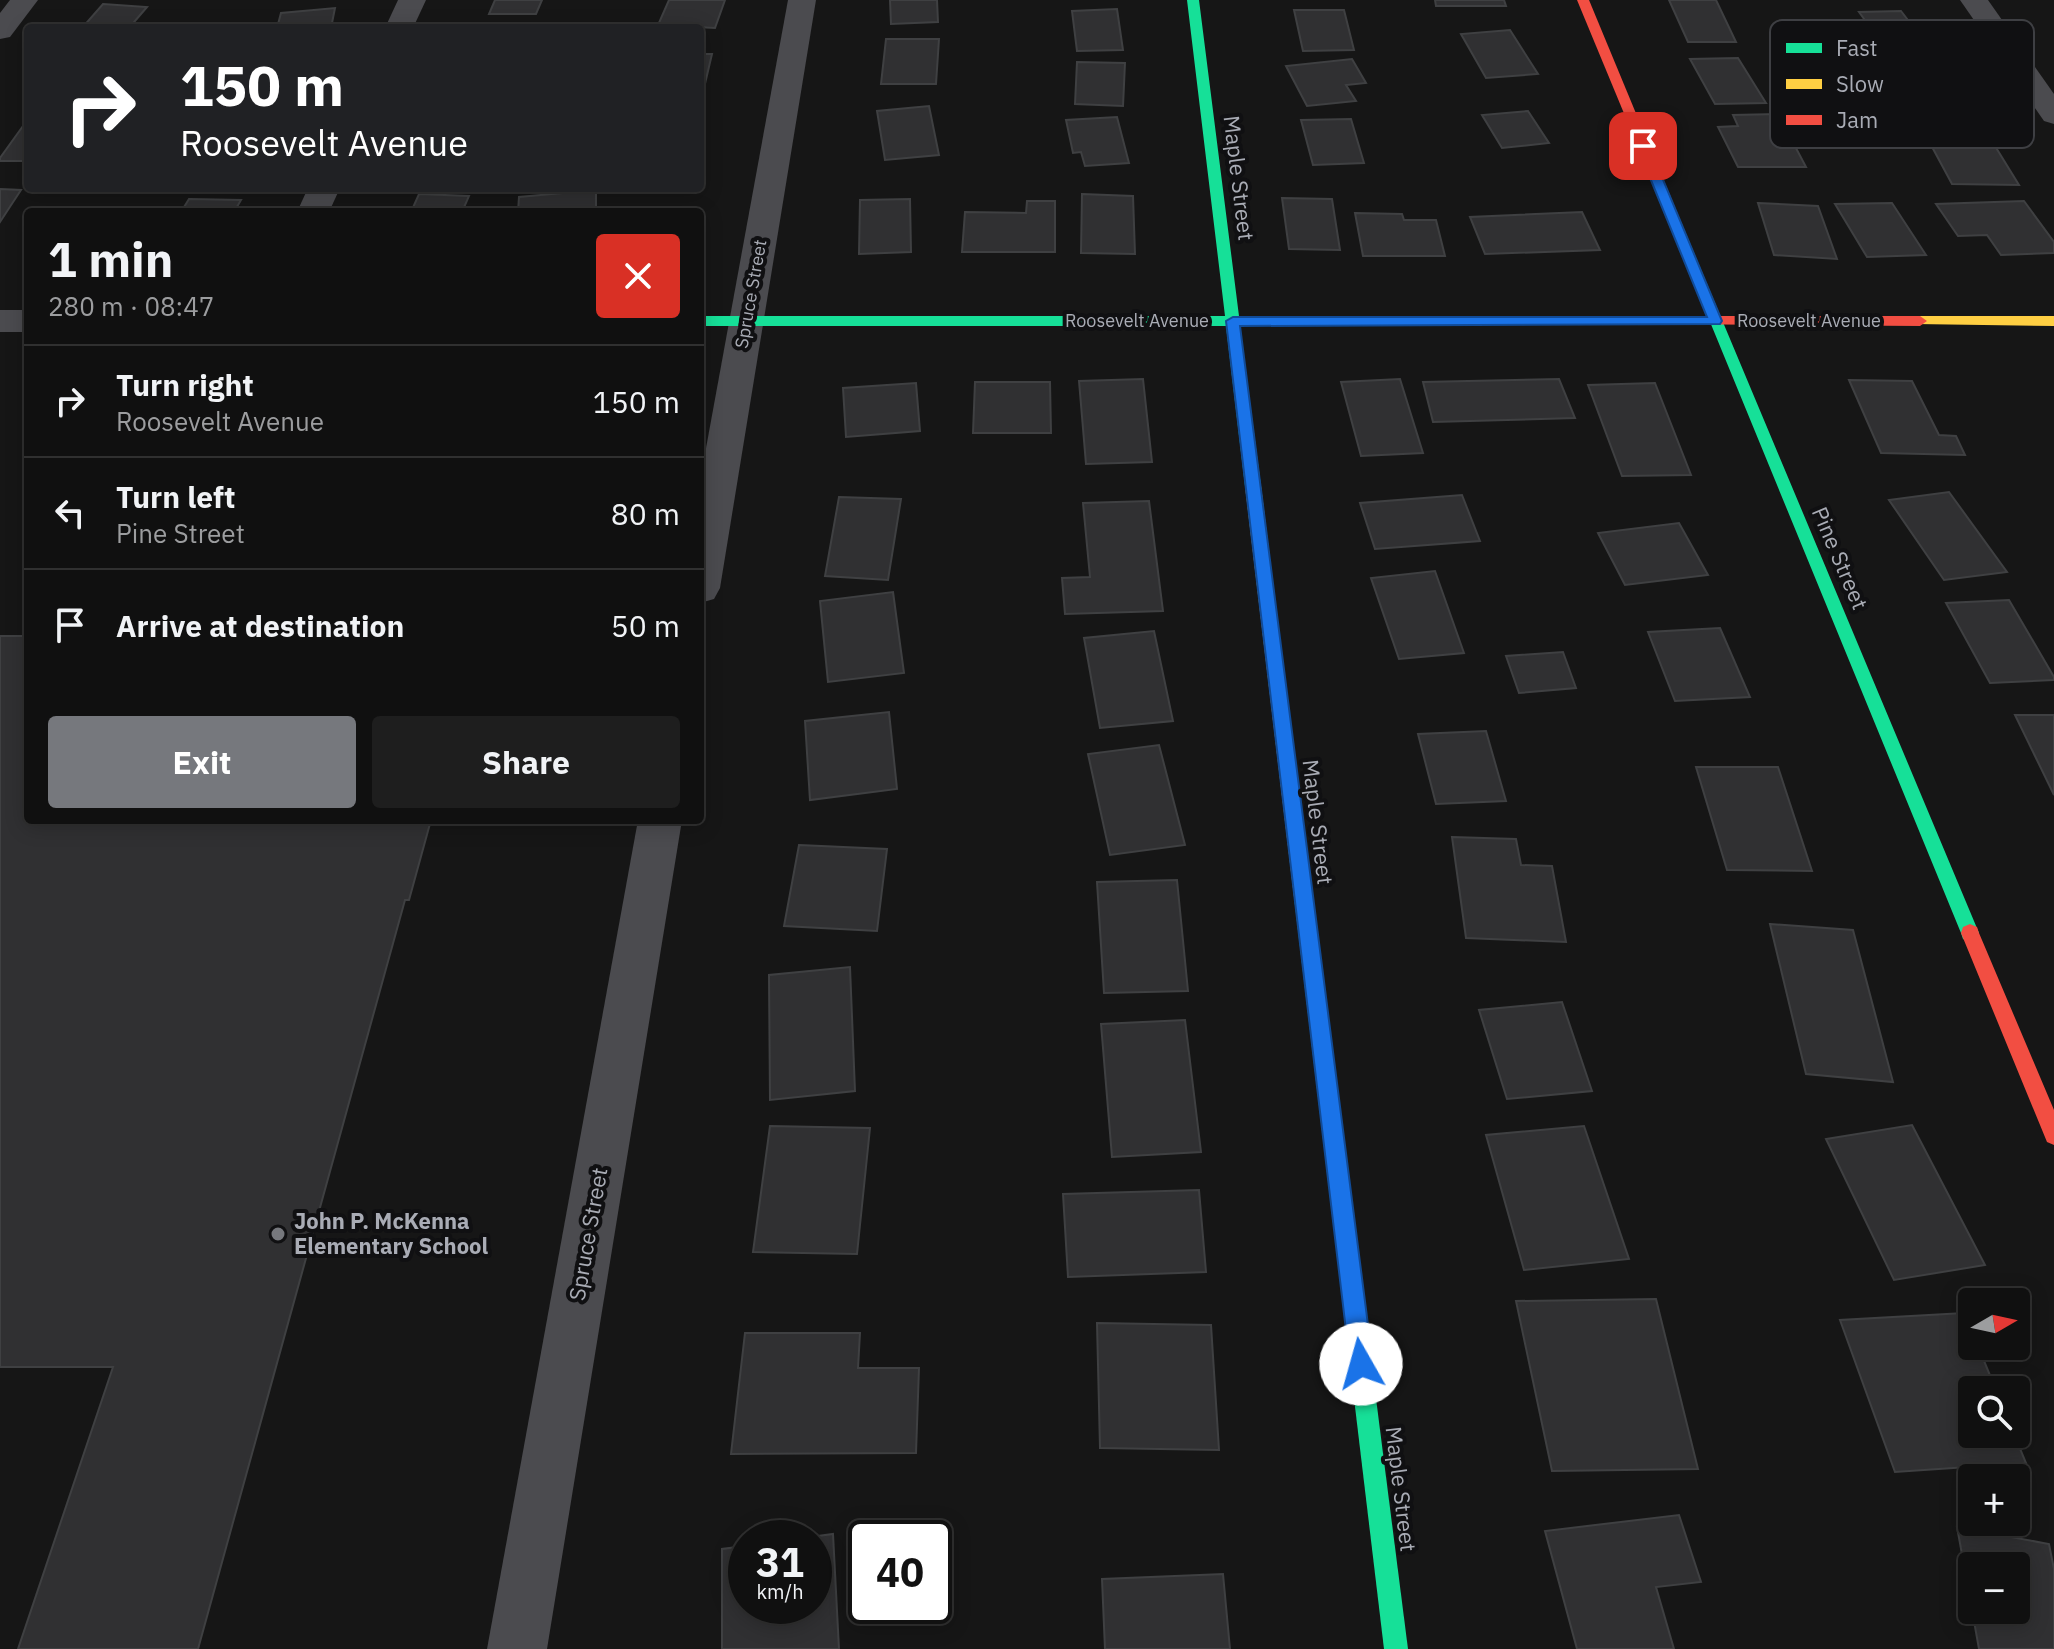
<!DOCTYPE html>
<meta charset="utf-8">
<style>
body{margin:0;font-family:"IBM Plex Sans",sans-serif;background:#1e1e1e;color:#f1f3f6;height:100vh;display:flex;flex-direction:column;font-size:30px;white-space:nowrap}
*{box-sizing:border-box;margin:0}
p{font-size:26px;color:#9c9d9f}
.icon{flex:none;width:44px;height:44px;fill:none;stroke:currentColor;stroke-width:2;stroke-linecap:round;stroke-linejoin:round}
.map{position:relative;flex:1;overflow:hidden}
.panel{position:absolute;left:24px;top:208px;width:680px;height:616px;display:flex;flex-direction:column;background:#101010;border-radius:8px;box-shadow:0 4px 20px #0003,0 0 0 2px #303030}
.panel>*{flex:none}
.guide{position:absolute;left:24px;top:24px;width:680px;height:168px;border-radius:8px;box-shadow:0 4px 20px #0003,0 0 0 2px #303030;background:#202124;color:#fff;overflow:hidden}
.needle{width:52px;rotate:81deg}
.tools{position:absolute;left:1958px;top:1288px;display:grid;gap:16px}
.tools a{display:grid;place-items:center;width:72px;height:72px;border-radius:8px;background:#101010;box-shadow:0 4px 20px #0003,0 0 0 2px #303030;font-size:40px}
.speed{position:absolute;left:728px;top:1520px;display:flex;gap:16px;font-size:40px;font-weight:700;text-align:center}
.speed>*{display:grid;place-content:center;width:104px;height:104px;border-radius:50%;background:#101010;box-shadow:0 4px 20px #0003,0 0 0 2px #303030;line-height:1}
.speed small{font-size:20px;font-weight:400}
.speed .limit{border:4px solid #111;border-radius:12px;background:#fff;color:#111}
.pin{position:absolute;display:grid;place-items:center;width:68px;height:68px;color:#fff;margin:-34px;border-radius:16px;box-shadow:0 4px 12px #0006}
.me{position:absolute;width:88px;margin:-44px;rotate:353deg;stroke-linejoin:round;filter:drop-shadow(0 0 6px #0008)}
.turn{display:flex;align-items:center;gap:28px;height:168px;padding:0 24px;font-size:36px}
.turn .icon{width:104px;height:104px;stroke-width:2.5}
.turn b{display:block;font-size:56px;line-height:68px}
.round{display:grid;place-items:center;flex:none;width:84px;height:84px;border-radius:8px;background:#1e1e1e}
.head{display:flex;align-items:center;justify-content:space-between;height:136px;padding:0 24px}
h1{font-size:48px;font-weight:800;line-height:60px}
.primary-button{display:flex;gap:16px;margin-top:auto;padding:16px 24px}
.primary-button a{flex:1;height:92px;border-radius:8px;background:#76787d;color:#fff;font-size:32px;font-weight:800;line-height:92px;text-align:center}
.primary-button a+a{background:#1e1e1e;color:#f1f3f6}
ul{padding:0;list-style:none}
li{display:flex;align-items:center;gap:24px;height:112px;padding:0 24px;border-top:2px solid #303030}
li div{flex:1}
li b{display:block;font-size:30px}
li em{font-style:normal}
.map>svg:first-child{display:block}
.building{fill:#303032;stroke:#3f4042;stroke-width:2}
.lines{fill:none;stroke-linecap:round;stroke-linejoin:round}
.street{fill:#4b4b4f;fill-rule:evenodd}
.fast{fill:#16e098;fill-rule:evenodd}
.slow{fill:#ffcf43;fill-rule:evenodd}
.jam{fill:#f24e42;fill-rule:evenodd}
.route{fill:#1a73e8;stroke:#114b97;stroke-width:2}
.poi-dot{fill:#76787d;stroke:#101012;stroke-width:3}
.labels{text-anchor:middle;stroke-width:8;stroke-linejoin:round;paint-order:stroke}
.far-street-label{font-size:18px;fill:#a9acb5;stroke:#101012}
.street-label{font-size:22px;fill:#a9acb5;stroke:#101012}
.poi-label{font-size:22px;font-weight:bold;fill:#a9acb5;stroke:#101012;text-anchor:start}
.key{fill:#101012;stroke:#3e3f43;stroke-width:2}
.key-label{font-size:22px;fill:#a9acb5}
</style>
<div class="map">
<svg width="2054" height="1649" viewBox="0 0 2054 1649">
<rect width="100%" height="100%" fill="#161616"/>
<g class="building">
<path d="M495,0H542L536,14H489Z"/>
<path d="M669,0H725L715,28L658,25Z"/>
<path d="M890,0H937L938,22L891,24Z"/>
<path d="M1435,0H1504L1506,6H1436Z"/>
<path d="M1669,0H1716L1736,42H1688Z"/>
<path d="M103,4L147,7L129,28H82Z"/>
<path d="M335,8L331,28H277L281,13Z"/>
<path d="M1117,9L1123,50L1077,51L1072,11Z"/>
<path d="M1294,10H1344L1354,50L1303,51Z"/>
<path d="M1901,11L1940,62L1896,63L1859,12Z"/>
<path d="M1510,30L1538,74L1486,78L1461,34Z"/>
<path d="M886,39H939L936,84H881Z"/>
<path d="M700,54H712L700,105Z"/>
<path d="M1738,58L1766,103L1715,104L1690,59Z"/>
<path d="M1352,59L1366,83L1346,85L1356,101L1307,106L1286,66Z"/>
<path d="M1077,62L1125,63L1123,106L1075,104Z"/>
<path d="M929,106L939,155L885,160L877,111Z"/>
<path d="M1528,111L1549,143L1502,148L1482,115Z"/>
<path d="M1778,114L1806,167H1738L1718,127L1738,126L1733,115Z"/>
<path d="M1117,117L1129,163L1085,166L1081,152L1073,153L1066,120Z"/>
<path d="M28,119V161H0V158Z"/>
<path d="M1351,119L1364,163L1313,165L1301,120Z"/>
<path d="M1931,145L1995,146L2019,185L1952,184Z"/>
<path d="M0,189L21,190L0,222Z"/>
<path d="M596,190V212H518L519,197Z"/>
<path d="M419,194L469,196L462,212H411Z"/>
<path d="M1082,194L1133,196L1135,254L1081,253Z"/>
<path d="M1282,198L1332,199L1340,250L1289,249Z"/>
<path d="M189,199L241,200L234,212H181Z"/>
<path d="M910,199L911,252L859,254L860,200Z"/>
<path d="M1027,201H1055V252H962L965,212L1026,213Z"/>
<path d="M2024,201L2054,242V253L2001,255L1987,235L1958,236L1936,204Z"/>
<path d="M1758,203L1818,206L1837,259L1774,255Z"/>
<path d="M1892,203L1926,255L1867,257L1835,204Z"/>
<path d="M687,207L686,212H633V208Z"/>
<path d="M1582,212L1600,250L1485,254L1470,217Z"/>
<path d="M1355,213L1402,214L1404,220H1436L1445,256H1363Z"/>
<path d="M1143,379L1152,462L1086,464L1079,381Z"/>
<path d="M1400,379L1423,453L1361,456L1341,382Z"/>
<path d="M1559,379L1575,418L1433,422L1423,382Z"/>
<path d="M1849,380L1912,381L1939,435L1956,436L1965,455L1881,453Z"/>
<path d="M975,382H1050L1051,433H973Z"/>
<path d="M916,383L920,431L846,437L843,388Z"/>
<path d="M1655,383L1691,475L1622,476L1588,385Z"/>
<path d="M1949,492L2007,572L1944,580L1889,500Z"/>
<path d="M1462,495L1480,541L1375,549L1360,503Z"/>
<path d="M839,497L901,499L888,580L825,576Z"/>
<path d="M1149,501L1163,611L1065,614L1062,578L1090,577L1083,503Z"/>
<path d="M1679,523L1708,575L1625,585L1598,533Z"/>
<path d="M1435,571L1464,653L1399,659L1371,578Z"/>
<path d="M893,592L904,673L828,682L820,601Z"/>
<path d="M2009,600L2054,677V680L1990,683L1946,603Z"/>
<path d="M1720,628L1750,697L1675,701L1648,632Z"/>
<path d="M1154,631L1173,721L1100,728L1084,638Z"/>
<path d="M0,636H28V820H431L409,900H405L198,1649H18L113,1367H0Z"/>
<path d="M1563,652L1576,688L1519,693L1506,656Z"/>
<path d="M889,712L897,789L810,800L805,721Z"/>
<path d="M2015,715H2054V795Z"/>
<path d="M1486,731L1506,801L1436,804L1418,734Z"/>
<path d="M1159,745L1185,845L1110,855L1088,754Z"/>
<path d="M1696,767H1778L1812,871L1727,870Z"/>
<path d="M1452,837L1516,839L1521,865L1552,866L1566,942L1466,938Z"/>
<path d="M799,845L887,849L877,931L784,926Z"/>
<path d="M1177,880L1188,991L1104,993L1097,882Z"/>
<path d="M1770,924L1853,930L1893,1082L1806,1074Z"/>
<path d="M850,967L855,1091L770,1100L769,975Z"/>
<path d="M1562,1002L1592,1091L1507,1099L1479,1010Z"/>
<path d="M1185,1020L1201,1152L1112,1157L1101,1024Z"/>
<path d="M1912,1125L1985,1265L1894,1280L1826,1139Z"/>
<path d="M770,1126L870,1128L857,1254L753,1252Z"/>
<path d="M1584,1126L1629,1259L1524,1270L1486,1135Z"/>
<path d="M1199,1190L1206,1272L1068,1277L1063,1194Z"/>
<path d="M1656,1299L1698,1469L1552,1471L1516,1301Z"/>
<path d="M1964,1313L1972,1332V1346H1978L1996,1390H1972V1434H2014L2026,1463L1895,1472L1840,1320Z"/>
<path d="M1097,1323L1211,1325L1219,1450L1100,1448Z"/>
<path d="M745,1333H860L858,1368H919L916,1453L731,1454Z"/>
<path d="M1679,1515L1701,1582L1656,1587L1674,1649H1577L1545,1531Z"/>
<path d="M1957,1527L2049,1544L2054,1569V1649H1979L1972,1610H2016V1566H1972V1609Z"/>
<path d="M833,1534L839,1649H722V1549L746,1546V1606H814V1538H803Z"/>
<path d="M1223,1574L1230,1649H1105L1102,1579Z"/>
</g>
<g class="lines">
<g class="street">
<path d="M10,0H38L10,37L0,39V13Z"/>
<path d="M398,0H426L413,28H385Z"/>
<path d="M788,0H816L720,588L714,599L700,603V481Z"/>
<path d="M1960,0H1988L2054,94V124L2044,121Z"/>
<path d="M308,188H340L329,212H297Z"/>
<rect x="0" y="310" width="28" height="22"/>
<path d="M638,820H682L547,1649H487Z"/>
</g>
<g class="fast">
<path d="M1187,0H1199L1239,316H1670L1675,318V324L1240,326L1261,486L1253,491L1245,486L1226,326H700V316H1225Z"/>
<path d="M1675,218L1681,222L1979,933L1977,939L1970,942L1963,939L1961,933L1669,222Z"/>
<path d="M1303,889L1310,891L1312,897L1408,1649H1384L1294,897L1296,891Z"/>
</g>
<g class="slow">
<path d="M1920,316H2054V326L1915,324V318Z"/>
<path d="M1253,481L1261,486L1312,897L1310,903L1303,905L1296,903L1294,897L1245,486Z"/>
</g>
<g class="jam">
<path d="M1577,0H1589L1681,222L1680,225L1675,226L1669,222Z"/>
<path d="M1670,316H1920L1927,321L1920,326L1665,324V318Z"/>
<path d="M1970,924L1977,927L1979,933L2054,1110V1145L2047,1142L1961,933L1963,927Z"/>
</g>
</g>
<path class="route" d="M1639,143L1649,146L1722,321L1720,324L1240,326L1373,1364L1369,1372L1361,1376L1353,1372L1350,1364L1226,321L1233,317H1707L1637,146Z"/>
<circle class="poi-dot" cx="278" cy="1234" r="8"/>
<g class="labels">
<g class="far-street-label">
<text transform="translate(751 294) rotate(-80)" y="6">Spruce Street</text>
<text x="1137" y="327">Roosevelt Avenue</text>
<text x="1809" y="327">Roosevelt Avenue</text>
</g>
<g class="street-label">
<text transform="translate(1239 178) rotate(83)" y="8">Maple Street</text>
<text transform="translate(1840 558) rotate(67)" y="8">Pine Street</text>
<text transform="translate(1318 822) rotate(83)" y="8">Maple Street</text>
<text transform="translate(588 1234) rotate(-80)" y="8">Spruce Street</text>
<text transform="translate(1401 1489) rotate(83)" y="8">Maple Street</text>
</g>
<g class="poi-label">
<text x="294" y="1229">John P. McKenna<tspan x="294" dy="25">Elementary School</tspan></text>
</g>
</g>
<rect x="1770" y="20" width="264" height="128" rx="12" class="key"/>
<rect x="1786" y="43" width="36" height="10" fill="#16e098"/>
<rect x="1786" y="79" width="36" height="10" fill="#ffcf43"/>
<rect x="1786" y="115" width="36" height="10" fill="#f24e42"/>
<g class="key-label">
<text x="1836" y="56">Fast</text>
<text x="1836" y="92">Slow</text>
<text x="1836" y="128">Jam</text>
</g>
</svg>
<div class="tools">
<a><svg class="needle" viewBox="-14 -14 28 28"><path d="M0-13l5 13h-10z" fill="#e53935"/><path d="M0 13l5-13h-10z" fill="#9c9d9f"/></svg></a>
<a><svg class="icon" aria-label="search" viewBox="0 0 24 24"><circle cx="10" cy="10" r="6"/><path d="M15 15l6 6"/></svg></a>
<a>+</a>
<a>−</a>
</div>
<div class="speed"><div>31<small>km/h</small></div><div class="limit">40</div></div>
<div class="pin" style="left:1643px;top:146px;background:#d93025"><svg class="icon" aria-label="arrive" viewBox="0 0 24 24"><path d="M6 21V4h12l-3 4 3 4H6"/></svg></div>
<svg class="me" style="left:1361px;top:1364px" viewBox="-20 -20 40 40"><circle r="19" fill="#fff"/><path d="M0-13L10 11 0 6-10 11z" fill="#1a73e8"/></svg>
<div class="guide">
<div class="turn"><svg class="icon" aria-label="right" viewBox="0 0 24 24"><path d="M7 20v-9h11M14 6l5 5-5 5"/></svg><div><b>150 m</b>Roosevelt Avenue</div></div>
</div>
<section class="panel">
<div class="head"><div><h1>1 min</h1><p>280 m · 08:47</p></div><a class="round" style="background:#d93025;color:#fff"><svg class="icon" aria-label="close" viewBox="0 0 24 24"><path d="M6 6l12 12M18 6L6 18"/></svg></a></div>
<ul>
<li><svg class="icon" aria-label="right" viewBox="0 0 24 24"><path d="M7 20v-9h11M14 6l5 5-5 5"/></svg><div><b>Turn right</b><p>Roosevelt Avenue</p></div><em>150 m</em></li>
<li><svg class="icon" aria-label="left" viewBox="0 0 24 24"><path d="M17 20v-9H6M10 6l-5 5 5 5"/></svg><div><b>Turn left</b><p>Pine Street</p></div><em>80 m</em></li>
<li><svg class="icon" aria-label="arrive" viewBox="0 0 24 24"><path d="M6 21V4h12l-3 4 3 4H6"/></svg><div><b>Arrive at destination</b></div><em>50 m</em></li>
</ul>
<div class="primary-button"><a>Exit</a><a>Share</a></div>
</section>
</div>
